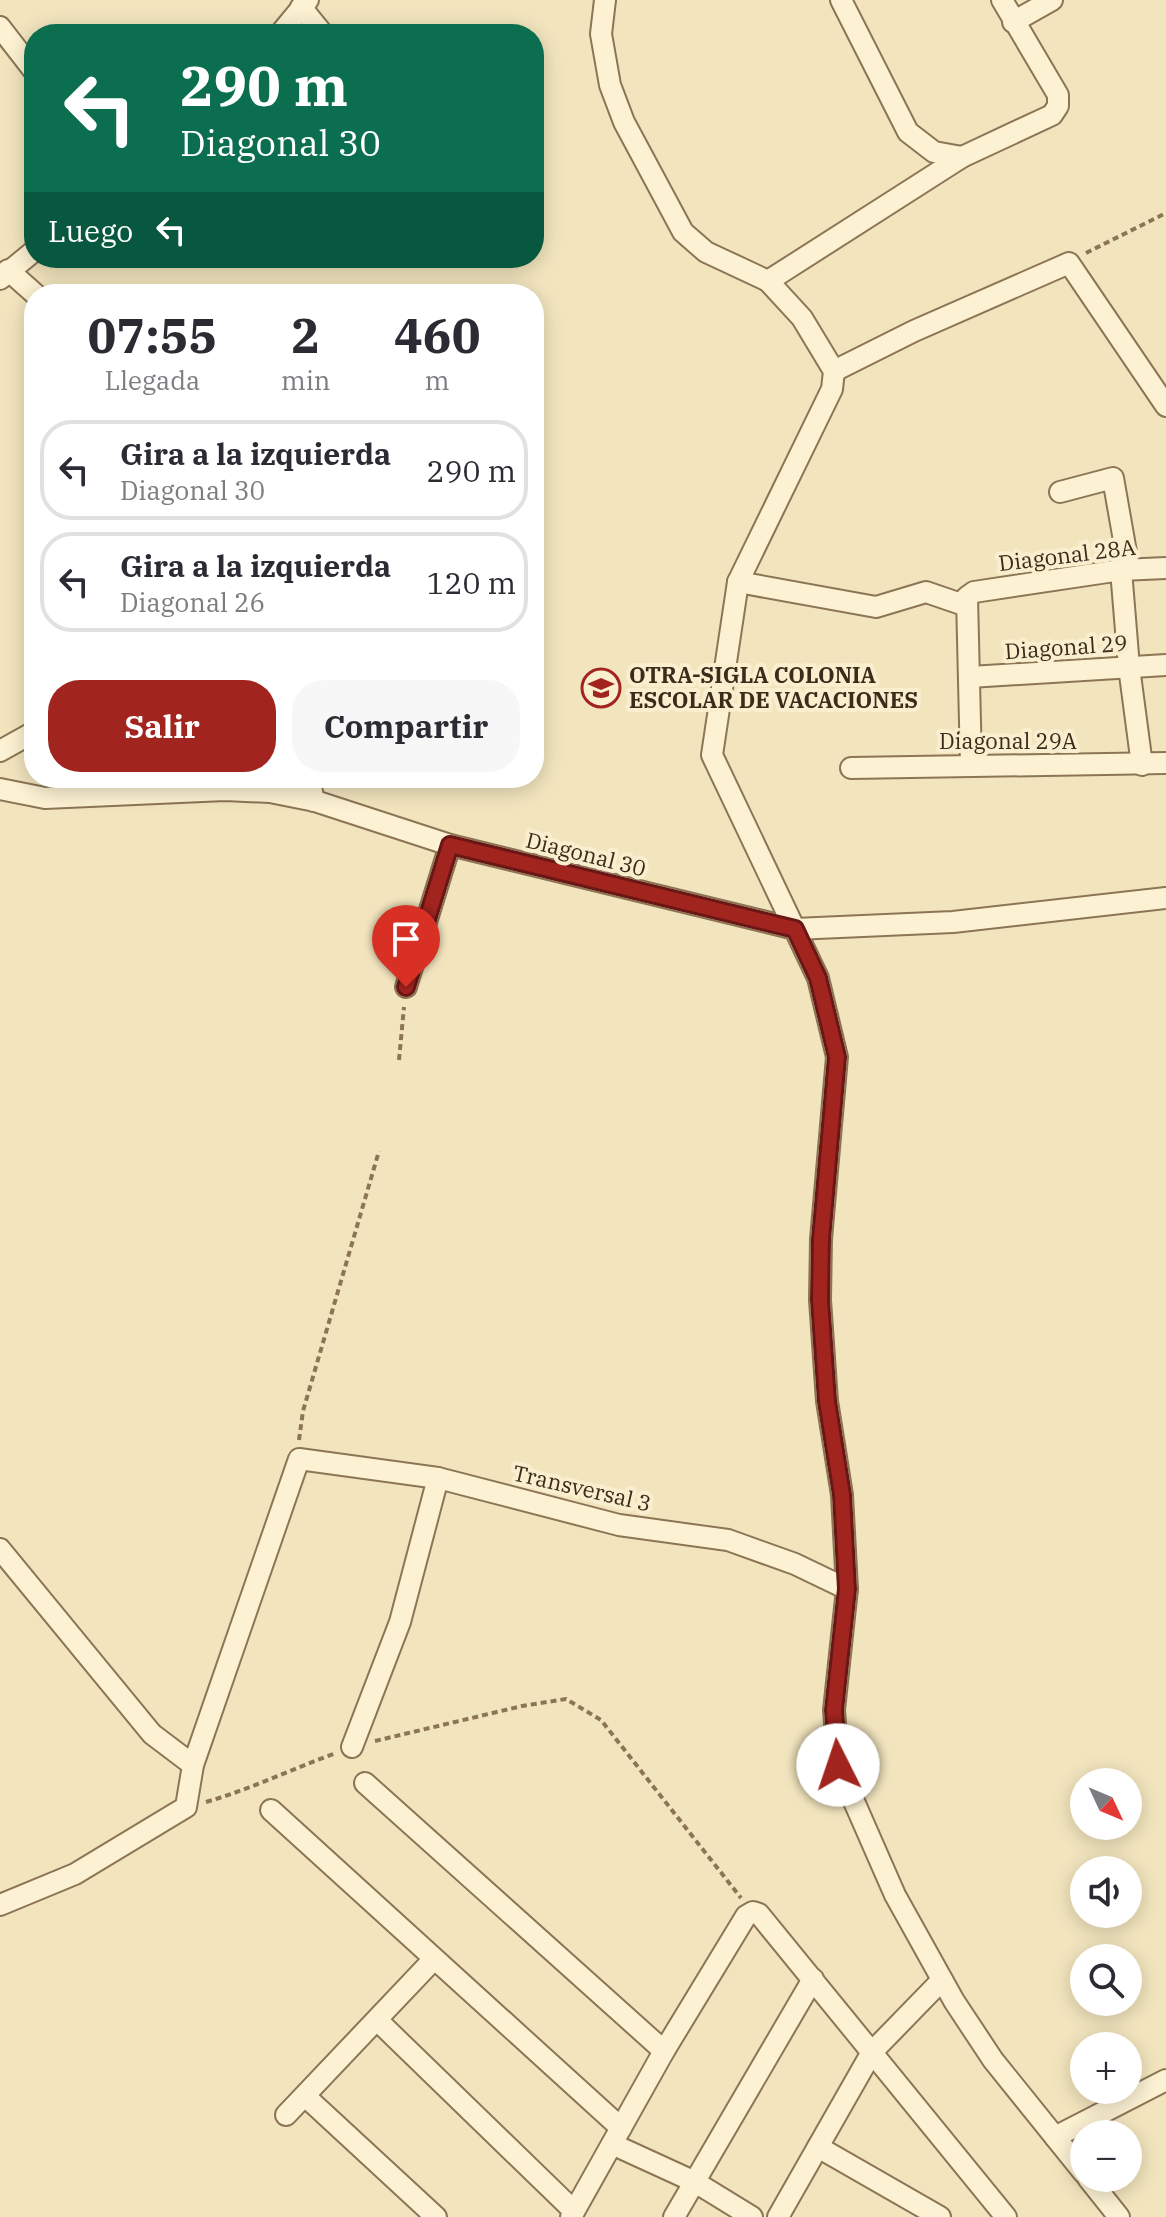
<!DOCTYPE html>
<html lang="es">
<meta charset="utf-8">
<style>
body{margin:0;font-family:"IBM Plex Serif",serif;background:#f7f7f7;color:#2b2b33;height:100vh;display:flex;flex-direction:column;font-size:30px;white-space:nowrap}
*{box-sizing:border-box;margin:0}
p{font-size:26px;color:#7c7c81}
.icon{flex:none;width:44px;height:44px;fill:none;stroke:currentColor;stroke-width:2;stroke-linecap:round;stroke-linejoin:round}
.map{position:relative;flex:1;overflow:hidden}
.side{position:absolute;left:24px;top:284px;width:520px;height:504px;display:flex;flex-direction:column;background:#fff;border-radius:32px;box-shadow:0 4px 20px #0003}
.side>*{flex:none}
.banner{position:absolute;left:24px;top:24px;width:520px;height:244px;border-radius:32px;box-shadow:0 4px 20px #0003;background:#0b6e4f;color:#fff;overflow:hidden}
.needle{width:52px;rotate:134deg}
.tools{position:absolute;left:1070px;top:1768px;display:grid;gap:16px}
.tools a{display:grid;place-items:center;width:72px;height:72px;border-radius:50%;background:#fff;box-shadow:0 4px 20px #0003;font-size:40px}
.pin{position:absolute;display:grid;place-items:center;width:68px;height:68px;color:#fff;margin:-82px -34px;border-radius:50% 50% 50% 0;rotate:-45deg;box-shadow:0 0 8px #0007}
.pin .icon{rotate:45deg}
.me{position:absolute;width:88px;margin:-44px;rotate:356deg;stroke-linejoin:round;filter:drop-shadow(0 0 6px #0008)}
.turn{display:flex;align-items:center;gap:28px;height:168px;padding:0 24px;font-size:36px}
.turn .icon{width:104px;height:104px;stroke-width:2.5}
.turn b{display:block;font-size:56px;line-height:68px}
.then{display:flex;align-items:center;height:76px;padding:0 24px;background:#0003;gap:16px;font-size:30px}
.eta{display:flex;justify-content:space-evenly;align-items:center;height:136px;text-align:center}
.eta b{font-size:48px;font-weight:700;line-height:56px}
.primary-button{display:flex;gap:16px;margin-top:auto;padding:16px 24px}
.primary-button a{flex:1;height:92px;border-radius:32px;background:#a1241f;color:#fff;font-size:32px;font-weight:700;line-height:92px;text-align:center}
.primary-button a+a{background:#f7f7f7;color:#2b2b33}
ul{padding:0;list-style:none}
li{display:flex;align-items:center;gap:24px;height:100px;margin:0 16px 12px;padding:0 8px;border:4px solid #e1e1e2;border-radius:32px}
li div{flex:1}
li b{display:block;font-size:30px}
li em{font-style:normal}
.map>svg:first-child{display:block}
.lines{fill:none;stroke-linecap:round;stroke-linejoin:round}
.minor-casing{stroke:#8c7555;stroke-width:24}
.path{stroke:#8c7555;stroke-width:4;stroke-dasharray:6 4;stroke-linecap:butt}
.minor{stroke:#fcf1d2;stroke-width:20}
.route-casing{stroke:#691714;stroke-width:20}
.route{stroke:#a1241f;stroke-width:14}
.labels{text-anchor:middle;stroke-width:8;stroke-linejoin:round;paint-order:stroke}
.street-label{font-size:22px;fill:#3a2b1b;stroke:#f9eece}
.poi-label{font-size:22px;font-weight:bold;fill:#3a2b1b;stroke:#f9eece;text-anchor:start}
</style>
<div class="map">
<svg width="1166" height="2217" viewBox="0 0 1166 2217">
<rect width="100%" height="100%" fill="#f2e5be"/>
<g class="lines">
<defs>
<g id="minor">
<path d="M605,0L601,34L610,85L624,122L683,232L706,252L768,281L802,318L834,371L832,389L738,582L712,755L818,978L837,1057L821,1239L820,1300L827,1401L842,1495L847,1589L834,1710L838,1765L895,1895L954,2001L993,2060L1084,2173"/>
<path d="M841,0L908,132L934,152L962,157"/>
<path d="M301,7L323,34"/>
<path d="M1013,22L1052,0"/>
<path d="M0,27L34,71"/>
<path d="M280,34L308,0"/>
<path d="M8,270L35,294"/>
<path d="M0,279L34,251"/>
<path d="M768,281L962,157L1052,115L1058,106V95L1002,0"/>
<path d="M834,371L914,331L1069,263L1166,406"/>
<path d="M1060,492L1113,478L1129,569"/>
<path d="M1121,570L1129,667L1142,765"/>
<path d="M738,582L876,607L926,592L964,605"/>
<path d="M970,677L1166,665"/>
<path d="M0,751L34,732"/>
<path d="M971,764L967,597L974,592L1121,570L1166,568"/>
<path d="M851,768L1166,763"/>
<path d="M309,778L314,801"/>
<path d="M0,789L45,798L225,790L270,792L315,801L450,845L795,929L953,922L1166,898"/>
<path d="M406,987L450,845"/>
<path d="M0,1549L152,1734L193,1765"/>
<path d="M352,1747L400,1622L438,1478"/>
<path d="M365,1783L664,2051"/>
<path d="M271,1810L621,2128"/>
<path d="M0,1905L75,1874L186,1807L193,1765L299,1459L438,1478L619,1525L728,1540L795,1564L847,1589"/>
<path d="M377,2020L574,2211"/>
<path d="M305,2096L436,2217"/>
<path d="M286,2115L434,1959"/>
<path d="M1055,2137L1166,2080"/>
<path d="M612,2144L695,2182L752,2217"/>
<path d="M818,2147L940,2217"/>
<path d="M1088,2178L1119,2217"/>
<path d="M571,2217L664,2051L746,1916L753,1912L759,1914L1006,2217"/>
<path d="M674,2217L813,1979"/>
<path d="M778,2217L872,2052L942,1980"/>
</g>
</defs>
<use href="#minor" class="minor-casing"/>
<g class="path">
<path d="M1086,253L1166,213"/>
<path d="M399,1060L404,1007"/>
<path d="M299,1440L303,1411L379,1151"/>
<path d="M375,1741L522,1706L566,1699L601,1720L741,1898"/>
<path d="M206,1802C251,1789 292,1769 336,1753"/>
</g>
<use href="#minor" class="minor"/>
</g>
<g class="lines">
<defs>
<path id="route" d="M406,987L450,845L795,929L818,978L837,1057L821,1239L820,1300L827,1401L842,1495L847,1589L834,1710L838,1765"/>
</defs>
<use href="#route" class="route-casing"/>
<use href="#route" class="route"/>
</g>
<defs>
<symbol id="school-ring" viewBox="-11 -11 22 22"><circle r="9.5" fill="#f9eece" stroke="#a1241f" stroke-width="1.5"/><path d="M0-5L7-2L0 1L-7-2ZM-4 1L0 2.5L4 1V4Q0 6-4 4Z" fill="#a1241f"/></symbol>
</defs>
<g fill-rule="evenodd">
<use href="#school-ring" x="579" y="666" width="44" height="44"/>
</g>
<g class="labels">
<g class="street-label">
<text transform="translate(1067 555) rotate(-7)" y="8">Diagonal 28A</text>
<text transform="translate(1066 647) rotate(-4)" y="8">Diagonal 29</text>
<text x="1008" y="749">Diagonal 29A</text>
<text transform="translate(586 854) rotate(14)" y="8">Diagonal 30</text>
<text transform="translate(582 1488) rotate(13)" y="8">Transversal 3</text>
</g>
<g class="poi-label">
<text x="629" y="683">OTRA-SIGLA COLONIA<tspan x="629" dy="25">ESCOLAR DE VACACIONES</tspan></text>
</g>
</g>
</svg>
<div class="tools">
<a><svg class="needle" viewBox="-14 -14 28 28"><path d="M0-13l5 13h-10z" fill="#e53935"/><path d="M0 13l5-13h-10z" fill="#7c7c81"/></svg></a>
<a><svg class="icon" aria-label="sound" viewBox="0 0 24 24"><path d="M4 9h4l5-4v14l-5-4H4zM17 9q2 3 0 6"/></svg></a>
<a><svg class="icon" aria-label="search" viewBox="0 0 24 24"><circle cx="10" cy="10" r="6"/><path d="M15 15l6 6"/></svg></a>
<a>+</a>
<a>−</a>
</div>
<div class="pin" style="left:406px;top:987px;background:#d93025"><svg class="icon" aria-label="arrive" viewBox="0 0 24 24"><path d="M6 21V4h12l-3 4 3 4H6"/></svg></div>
<svg class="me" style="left:838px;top:1765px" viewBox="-20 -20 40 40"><circle r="19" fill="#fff"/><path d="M0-13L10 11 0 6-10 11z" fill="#a1241f"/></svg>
<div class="banner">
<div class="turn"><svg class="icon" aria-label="left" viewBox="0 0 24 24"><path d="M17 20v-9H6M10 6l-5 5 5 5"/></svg><div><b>290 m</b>Diagonal 30</div></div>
<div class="then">Luego<svg class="icon" aria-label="left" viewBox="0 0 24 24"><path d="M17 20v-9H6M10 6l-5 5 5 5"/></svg></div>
</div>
<section class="side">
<div class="eta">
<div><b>07:55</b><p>Llegada</p></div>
<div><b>2</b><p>min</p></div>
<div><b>460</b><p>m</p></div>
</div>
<ul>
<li><svg class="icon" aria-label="left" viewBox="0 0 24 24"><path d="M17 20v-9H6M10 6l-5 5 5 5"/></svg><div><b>Gira a la izquierda</b><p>Diagonal 30</p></div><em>290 m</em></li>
<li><svg class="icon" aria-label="left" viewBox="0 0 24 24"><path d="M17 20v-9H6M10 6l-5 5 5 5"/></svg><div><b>Gira a la izquierda</b><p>Diagonal 26</p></div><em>120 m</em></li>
</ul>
<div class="primary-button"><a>Salir</a><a>Compartir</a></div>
</section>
</div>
